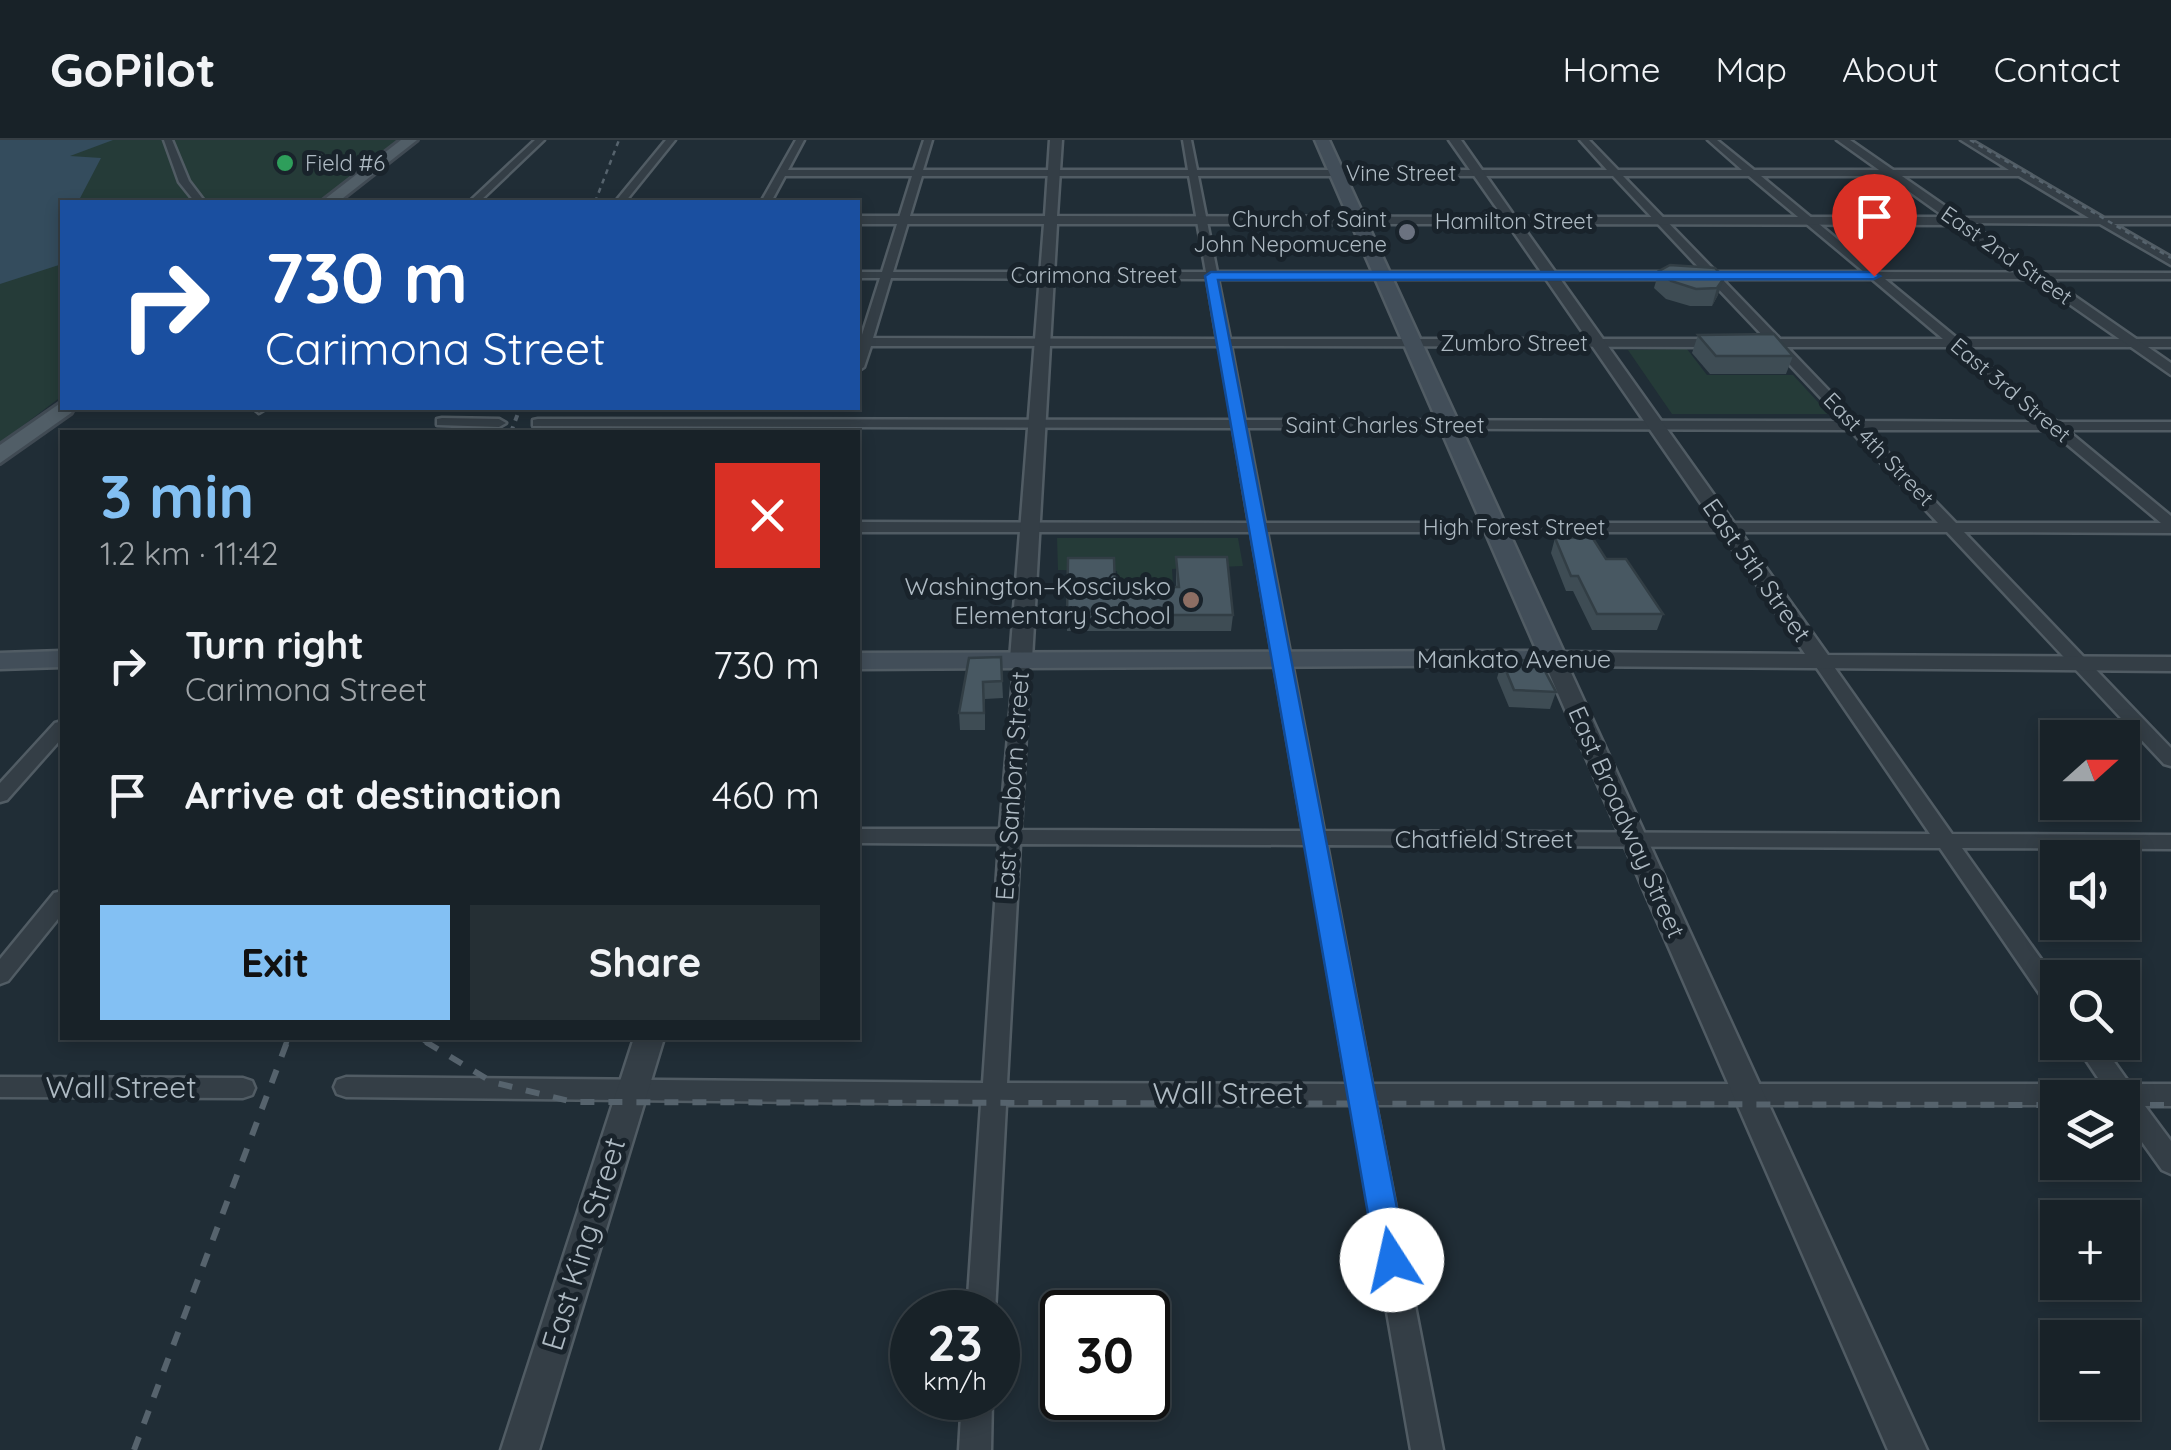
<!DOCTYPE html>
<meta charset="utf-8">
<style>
body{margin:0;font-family:Quicksand,sans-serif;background:#252f34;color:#f1f3f6;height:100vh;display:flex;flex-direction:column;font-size:38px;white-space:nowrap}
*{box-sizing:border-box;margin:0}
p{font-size:32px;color:#9fa4a8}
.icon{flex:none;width:55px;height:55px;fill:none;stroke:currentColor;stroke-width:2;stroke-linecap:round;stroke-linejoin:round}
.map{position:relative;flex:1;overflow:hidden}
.drawer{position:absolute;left:60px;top:290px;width:800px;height:610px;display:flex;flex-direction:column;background:#182228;border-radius:0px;box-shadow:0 5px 15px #0003,0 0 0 2px #363f45}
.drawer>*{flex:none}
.top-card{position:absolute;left:60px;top:60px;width:800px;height:210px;border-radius:0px;box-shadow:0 5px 15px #0003,0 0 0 2px #363f45;background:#1a4fa0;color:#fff;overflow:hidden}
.needle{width:65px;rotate:69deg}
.fabs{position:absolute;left:2040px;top:580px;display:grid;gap:20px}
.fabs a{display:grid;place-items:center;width:100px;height:100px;border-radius:0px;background:#182228;box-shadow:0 5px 15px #0003,0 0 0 2px #363f45;font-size:50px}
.speed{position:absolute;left:890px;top:1150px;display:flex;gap:20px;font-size:50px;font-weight:700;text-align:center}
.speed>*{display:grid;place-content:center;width:130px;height:130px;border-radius:50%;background:#182228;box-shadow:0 5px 15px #0003,0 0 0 2px #363f45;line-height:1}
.speed small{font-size:25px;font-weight:400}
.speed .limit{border:5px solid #111;border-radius:15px;background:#fff;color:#111}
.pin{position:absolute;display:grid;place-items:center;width:85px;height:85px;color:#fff;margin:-102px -42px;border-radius:50% 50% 50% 0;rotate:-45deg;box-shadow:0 0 10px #0007}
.pin .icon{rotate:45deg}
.me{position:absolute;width:110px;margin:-55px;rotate:350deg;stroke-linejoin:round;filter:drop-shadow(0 0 8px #0008)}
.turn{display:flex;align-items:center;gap:35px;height:210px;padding:0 40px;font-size:45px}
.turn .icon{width:130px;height:130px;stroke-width:2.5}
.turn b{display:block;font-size:70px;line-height:85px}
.round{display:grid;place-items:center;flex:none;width:105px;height:105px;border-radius:0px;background:#252f34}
.headline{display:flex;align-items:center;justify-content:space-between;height:170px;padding:0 40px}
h1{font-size:60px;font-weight:700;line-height:75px;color:#83c0f3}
.action{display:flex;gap:20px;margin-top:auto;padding:20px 40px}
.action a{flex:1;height:115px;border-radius:0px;background:#83c0f3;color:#111;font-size:40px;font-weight:700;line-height:115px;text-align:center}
.action a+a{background:#252f34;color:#f1f3f6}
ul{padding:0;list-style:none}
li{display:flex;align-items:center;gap:30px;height:130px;padding:0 40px}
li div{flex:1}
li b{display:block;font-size:38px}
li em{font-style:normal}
header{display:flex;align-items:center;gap:60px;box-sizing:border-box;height:140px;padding:0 50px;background:#182228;border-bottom:2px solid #363f45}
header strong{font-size:48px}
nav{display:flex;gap:55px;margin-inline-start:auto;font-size:35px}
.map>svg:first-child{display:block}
.green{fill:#253b38}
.water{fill:#344c5d}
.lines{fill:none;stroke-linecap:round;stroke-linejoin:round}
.minor-casing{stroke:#515c64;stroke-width:5}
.tertiary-casing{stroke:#515c64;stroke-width:5}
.secondary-casing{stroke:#515c64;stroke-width:5}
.primary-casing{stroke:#404a53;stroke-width:6}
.minor{fill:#343e46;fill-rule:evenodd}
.tertiary{fill:#343e46;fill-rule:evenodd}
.secondary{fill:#424e59;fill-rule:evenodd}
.primary{fill:#515e67;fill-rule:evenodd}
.rail-far3{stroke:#56636d;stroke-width:2.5;stroke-dasharray:5 5;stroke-linecap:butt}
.rail-far2{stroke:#56636d;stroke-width:4;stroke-dasharray:6 6;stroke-linecap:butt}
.rail-far1{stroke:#56636d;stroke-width:5;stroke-dasharray:11 11;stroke-linecap:butt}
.rail{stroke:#56636d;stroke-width:6;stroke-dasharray:14 14;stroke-linecap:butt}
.wall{fill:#3e4c54}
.shaded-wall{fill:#323e45}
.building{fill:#485862;stroke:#323e45;stroke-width:2.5}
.route{fill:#1a73e8;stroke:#114b97;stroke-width:2.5}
.leisure-dot{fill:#2e9e5b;stroke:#19232b;stroke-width:4}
.worship-dot{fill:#6b7280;stroke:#19232b;stroke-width:4}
.education-dot{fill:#8d6e63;stroke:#19232b;stroke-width:4}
.labels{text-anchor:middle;stroke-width:10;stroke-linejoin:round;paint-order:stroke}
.far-poi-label{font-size:22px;fill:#aebac3;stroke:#19232b;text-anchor:start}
.far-street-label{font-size:22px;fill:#aebac3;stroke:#19232b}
.street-label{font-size:25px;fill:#aebac3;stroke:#19232b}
.poi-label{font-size:25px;fill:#aebac3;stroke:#19232b;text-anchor:end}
.near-street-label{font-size:30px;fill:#aebac3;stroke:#19232b}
</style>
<header>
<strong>GoPilot</strong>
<nav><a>Home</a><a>Map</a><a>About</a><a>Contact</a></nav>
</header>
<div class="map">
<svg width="2171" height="1310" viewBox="0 0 2171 1310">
<rect width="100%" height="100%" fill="#202d36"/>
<g class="green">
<path d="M0,0H401L318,62H62V256L0,303Z"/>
<path d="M1687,209L1707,235H1793L1829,274H1672L1628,210Z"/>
<path d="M1057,398H1238L1243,426L1172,429L1174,460H1118L1117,431L1058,430Z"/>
</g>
<path class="water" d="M0,0H113L70,16L101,18L78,62H62V124L0,144Z"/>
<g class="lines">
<defs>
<g id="minor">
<path d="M164,0H172L189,41L205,62H195L179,42Z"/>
<path d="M535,0H544L479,62H469Z"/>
<path d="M666,0H675L625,62H615Z"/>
<path d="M796,0H804L788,30H914L924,0H932L923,30H1188L1183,0H1191L1197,30H1607L1580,0H1589L1618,30H1742L1708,0H1717L1754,30H2009L1961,0H1971L2104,78H2171V84H2114L2171,117V125L2100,84L1955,83L1959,78H2089L2019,36H1761L1877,132L2171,133V139H1885L1958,199H2171V207H1967L2057,282H2171V290H2067L2171,376V393L1964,392L2171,608V626L2164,624L1947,392H1267L1324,691L1930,694L1810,518L1819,513L1825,514L1952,694L2171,695V709L1962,708L2058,843V871L2050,869L1940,708L1327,705L1372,944H2102L2074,902H2100L2130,944H2171V966H2145L2171,1001V1034L2162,1030L2122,974V958H2058V965H1376L1443,1310H1411L1351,965H1006L995,1172H967L981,964L346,957L337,954L334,947L337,940L346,937L983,943L999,704L858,703V689H1000L1015,515H1027L1030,519L1021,690L1303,691L1251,392H858V382L1249,383L1233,288L533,286V280L538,279L1232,280L1219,206H871L864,227L858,231V198H861L880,138H858V132H882L912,36H785L771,62H761ZM922,36H1189L1206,132H893ZM1198,36H1613L1703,132H1217ZM1623,36H1749L1864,132H1716ZM891,138L1207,139L1217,199L873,198ZM1218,139H1709L1766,199L1750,200V206L1773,207L1843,281L1245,280L1231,206L1720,207L1726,203L1720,199H1230ZM1722,139H1872L1943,199H1780ZM1787,207H1952L2040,282L1858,281ZM1247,288L1850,290L1938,383H1265ZM1866,290H2050L2161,383H1956ZM1020,704L1306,705L1347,944L1007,943Z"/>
<path d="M253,268H267L259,273Z"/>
<path d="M442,278L499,279L506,283L499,287L437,285V279Z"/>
<path d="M62,581V598L7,660L0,662V643L55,583Z"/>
<path d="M62,751V774L8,841L0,844V819L54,753Z"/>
<path d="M0,937L243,938L252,941L255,948L252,955L243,958L0,957Z"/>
<path d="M962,1258H992L991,1310H959Z"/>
</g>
<g id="tertiary">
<path d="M1050,0H1062L1057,76L1503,77L1449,0H1461L1515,77H1945L1837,0H1850L2171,223V235L1956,85L1521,84L1828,515L2171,517V531L1568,526L1927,1310H1888L1543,519L1554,512L1805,514L1508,84H1057L1032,519L1021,526L1013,524L1010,519L1044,84H858V76H1045Z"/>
<path d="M634,898H664L539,1310H501Z"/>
</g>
<g id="secondary">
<path d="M1315,0H1329L1567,519L1563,525L858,529V513L1537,511Z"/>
<path d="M62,511V527L0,529V513Z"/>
</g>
<g id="primary">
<path d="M401,0H417L338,62H321Z"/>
<path d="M62,262V268H74L71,273L0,323V305Z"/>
</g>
</defs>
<use href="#minor" class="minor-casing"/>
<use href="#tertiary" class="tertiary-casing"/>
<use href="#secondary" class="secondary-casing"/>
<use href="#primary" class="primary-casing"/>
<use href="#minor" class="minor"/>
<use href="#tertiary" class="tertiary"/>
<use href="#secondary" class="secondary"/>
<use href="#primary" class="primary"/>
<g class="rail-far3">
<path d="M1970,0L2171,118"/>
<path d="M595,62L619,0"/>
</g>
<path class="rail-far2" d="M511,292L520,268"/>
<g class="rail-far1">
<path d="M421,898L429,904"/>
<path d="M286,904L288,898"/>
</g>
<g class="rail">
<path d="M426,902L492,942L573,962L2058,965"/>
<path d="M2122,965H2171"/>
<path d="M134,1310L287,902"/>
</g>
</g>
<g class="wall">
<path d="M1715,128L1718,155L1712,166H1690L1666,159L1654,148L1659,131Z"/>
<path d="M1698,195L1793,216L1786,234H1710L1692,213Z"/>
<path d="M1555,398L1606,419L1663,474L1657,490H1592L1573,451H1566L1551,413Z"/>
<path d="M1176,417L1233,475L1231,491H1067L1068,418L1115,447H1176Z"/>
<path d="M1001,517L1003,558L985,559V590H960L959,573Z"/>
<path d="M1502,521L1556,552L1550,569L1509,567L1497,538Z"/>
</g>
<path class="shaded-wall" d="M1724,138L1718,155L1712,166L1717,148Z"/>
<g class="building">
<path d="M1670,125L1715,128L1724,138L1717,148L1696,149L1671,141L1659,131Z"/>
<path d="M1774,194L1793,216H1716L1698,195Z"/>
<path d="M1592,397L1606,419H1626L1663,474H1597L1578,436H1571L1555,398Z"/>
<path d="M1176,417H1227L1233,475H1067L1068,418H1114L1115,447H1179Z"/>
<path d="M1001,517L1002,541L983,542L984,573H959L969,518Z"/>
<path d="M1539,520L1556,552L1514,550L1502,521Z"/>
</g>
<path class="route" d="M1211,132H1874L1880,136L1874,139L1218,140L1407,1120L1403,1131L1392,1135L1380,1131L1376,1120L1205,136Z"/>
<circle class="leisure-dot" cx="285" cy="23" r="10"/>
<circle class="worship-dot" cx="1407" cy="92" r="10"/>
<circle class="education-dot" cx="1191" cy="460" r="10"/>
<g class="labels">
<g class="far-poi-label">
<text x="305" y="31">Field #6</text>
<text x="1387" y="87" text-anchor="end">Church of Saint<tspan x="1387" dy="25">John Nepomucene</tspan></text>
</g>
<g class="far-street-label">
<text x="1401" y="41">Vine Street</text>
<text x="1514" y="89">Hamilton Street</text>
<text transform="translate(2007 115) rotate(35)" y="8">East 2nd Street</text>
<text x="1094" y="143">Carimona Street</text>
<text x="1514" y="211">Zumbro Street</text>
<text transform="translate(2011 250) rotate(40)" y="8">East 3rd Street</text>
<text x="1385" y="293">Saint Charles Street</text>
<text transform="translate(1879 309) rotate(46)" y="8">East 4th Street</text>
<text x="1514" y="395">High Forest Street</text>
</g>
<g class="street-label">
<text transform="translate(1757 430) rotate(55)" y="9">East 5th Street</text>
<text x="1514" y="528">Mankato Avenue</text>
<text transform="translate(1012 646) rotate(-86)" y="9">East Sanborn Street</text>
<text transform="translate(1627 682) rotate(66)" y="9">East Broadway Street</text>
<text x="1484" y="708">Chatfield Street</text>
</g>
<g class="poi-label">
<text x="1171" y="455">Washington–Kosciusko<tspan x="1171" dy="29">Elementary School</tspan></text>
</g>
<g class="near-street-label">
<text x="121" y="958">Wall Street</text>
<text x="1228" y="964">Wall Street</text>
<text transform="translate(584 1104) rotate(-73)" y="10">East King Street</text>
</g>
</g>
</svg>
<div class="fabs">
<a><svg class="needle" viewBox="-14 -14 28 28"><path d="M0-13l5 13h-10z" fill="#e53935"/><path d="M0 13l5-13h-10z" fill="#9fa4a8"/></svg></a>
<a><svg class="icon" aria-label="sound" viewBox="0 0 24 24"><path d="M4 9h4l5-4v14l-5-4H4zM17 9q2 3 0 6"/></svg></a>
<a><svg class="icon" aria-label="search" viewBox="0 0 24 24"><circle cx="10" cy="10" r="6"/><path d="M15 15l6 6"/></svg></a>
<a><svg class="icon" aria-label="layers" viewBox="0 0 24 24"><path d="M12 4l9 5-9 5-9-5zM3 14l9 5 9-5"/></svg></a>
<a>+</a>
<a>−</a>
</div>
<div class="speed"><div>23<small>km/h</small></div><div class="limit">30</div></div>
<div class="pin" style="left:1874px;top:136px;background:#d93025"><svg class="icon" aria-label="arrive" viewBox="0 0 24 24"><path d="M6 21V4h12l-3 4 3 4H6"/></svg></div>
<svg class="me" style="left:1392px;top:1120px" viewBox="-20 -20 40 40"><circle r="19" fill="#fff"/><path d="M0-13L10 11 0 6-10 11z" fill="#1a73e8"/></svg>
<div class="top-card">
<div class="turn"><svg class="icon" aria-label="right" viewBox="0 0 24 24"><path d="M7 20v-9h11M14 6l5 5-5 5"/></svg><div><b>730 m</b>Carimona Street</div></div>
</div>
<section class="drawer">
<div class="headline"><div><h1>3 min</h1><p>1.2 km · 11:42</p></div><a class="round" style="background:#d93025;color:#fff"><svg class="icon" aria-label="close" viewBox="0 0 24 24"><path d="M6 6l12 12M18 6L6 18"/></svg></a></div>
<ul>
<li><svg class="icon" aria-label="right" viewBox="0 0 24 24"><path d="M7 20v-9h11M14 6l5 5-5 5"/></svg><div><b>Turn right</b><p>Carimona Street</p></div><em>730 m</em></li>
<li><svg class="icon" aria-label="arrive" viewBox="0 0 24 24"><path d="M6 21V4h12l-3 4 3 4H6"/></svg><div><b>Arrive at destination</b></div><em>460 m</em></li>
</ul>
<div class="action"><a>Exit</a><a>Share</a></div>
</section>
</div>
